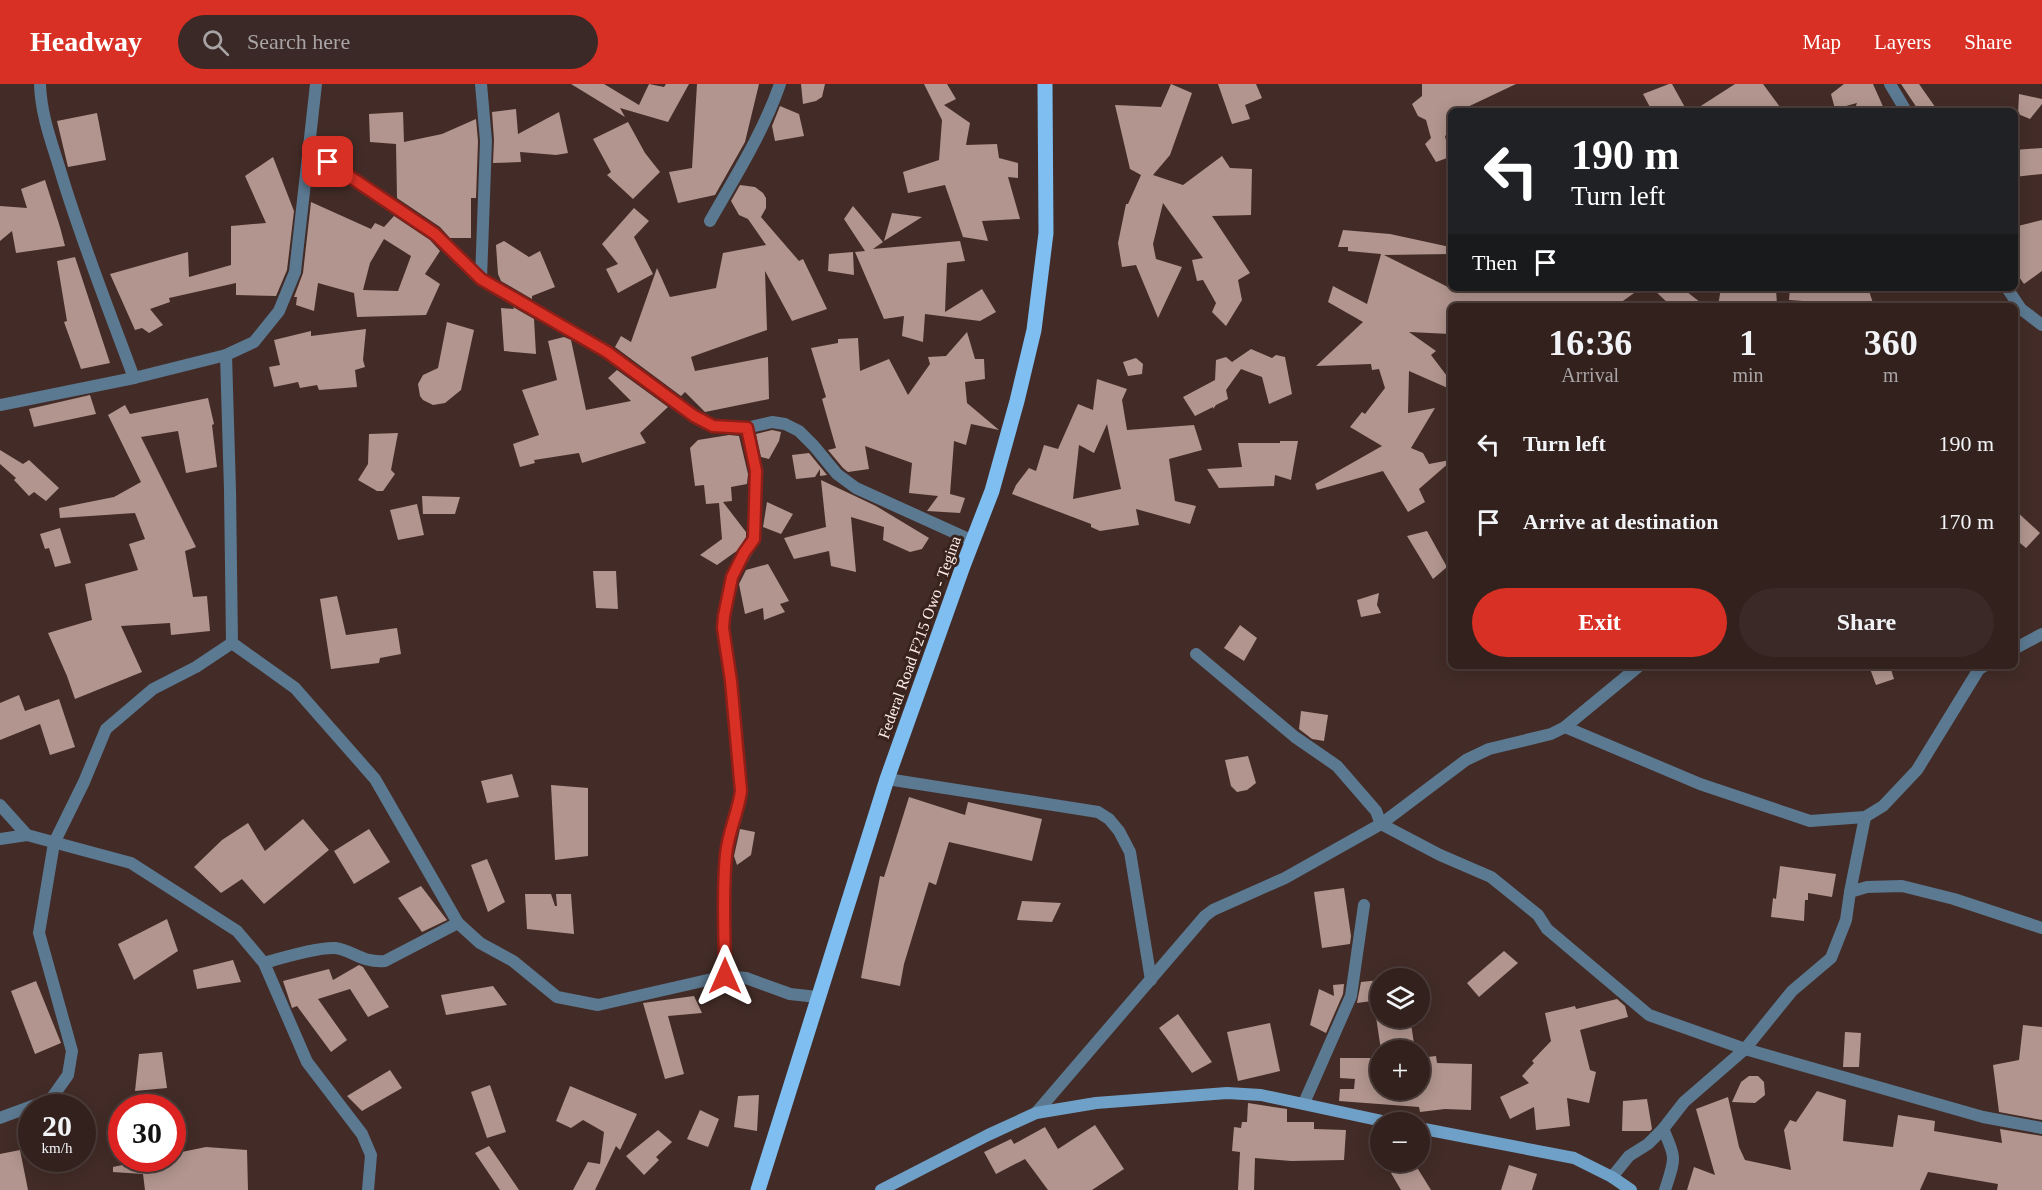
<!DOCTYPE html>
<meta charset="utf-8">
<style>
body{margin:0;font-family:Georgia,serif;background:#3a2926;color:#f1f3f6;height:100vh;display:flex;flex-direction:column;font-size:22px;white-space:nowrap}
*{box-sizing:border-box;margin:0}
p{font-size:20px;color:#a8a3a4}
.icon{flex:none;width:33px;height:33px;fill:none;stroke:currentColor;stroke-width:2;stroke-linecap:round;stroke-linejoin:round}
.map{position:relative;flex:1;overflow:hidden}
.details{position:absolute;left:1448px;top:219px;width:570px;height:366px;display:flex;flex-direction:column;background:#32211d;border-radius:9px;box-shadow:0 3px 15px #0003,0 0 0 2px #4d3e3b}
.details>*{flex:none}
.banner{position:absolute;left:1448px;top:24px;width:570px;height:183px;border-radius:9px;box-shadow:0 3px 15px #0003,0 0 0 2px #4d3e3b;background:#202124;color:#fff;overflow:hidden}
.controls{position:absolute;left:1370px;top:884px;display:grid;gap:12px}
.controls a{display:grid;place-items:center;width:60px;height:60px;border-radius:50%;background:#32211d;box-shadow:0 3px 15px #0003,0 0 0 2px #4d3e3b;font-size:30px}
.speed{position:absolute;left:18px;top:1010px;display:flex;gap:12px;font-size:30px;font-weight:700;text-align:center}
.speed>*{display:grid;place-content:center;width:78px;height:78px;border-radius:50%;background:#32211d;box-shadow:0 3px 15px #0003,0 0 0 2px #4d3e3b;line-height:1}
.speed small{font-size:15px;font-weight:400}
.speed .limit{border:9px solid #d22;background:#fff;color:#111}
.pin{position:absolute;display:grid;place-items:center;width:51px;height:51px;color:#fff;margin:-26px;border-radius:12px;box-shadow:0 3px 9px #0006}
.me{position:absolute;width:66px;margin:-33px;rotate:0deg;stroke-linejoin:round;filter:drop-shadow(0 0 4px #0008)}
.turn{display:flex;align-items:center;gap:21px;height:126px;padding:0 24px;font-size:27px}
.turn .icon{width:78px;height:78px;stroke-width:2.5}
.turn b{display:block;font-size:42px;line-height:51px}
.then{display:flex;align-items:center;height:57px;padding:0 24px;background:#0003;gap:12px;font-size:22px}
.eta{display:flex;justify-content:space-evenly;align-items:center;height:102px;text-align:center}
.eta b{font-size:36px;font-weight:800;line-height:42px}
.action{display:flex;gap:12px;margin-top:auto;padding:12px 24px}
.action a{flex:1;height:69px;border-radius:36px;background:#d93025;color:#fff;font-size:24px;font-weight:800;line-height:69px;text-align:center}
.action a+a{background:#3a2926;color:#f1f3f6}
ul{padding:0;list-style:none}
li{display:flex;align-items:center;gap:18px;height:78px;padding:0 24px}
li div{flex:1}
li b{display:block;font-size:22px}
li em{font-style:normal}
header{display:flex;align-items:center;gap:36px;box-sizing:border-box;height:84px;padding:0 30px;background:#d93025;color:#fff}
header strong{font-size:28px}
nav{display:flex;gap:33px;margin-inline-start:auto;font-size:21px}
.search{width:420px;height:54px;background:#3a2926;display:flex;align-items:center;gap:15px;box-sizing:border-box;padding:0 21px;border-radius:33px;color:#a8a3a4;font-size:22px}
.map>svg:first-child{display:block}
.building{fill:#b1958e;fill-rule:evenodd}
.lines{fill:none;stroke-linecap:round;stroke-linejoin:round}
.street{stroke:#5b7991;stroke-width:12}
.secondary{stroke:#6fa0c7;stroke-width:12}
.primary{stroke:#7ebef0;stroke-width:15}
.route-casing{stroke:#8d1f18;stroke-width:15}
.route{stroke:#d93025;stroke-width:10}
.labels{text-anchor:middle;stroke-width:6;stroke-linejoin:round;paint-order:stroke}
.street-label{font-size:16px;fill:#feefeb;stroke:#39231d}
</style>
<header>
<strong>Headway</strong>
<div class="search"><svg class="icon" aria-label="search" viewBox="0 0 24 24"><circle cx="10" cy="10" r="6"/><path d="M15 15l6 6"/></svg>Search here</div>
<nav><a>Map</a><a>Layers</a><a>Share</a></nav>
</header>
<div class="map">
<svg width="2042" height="1106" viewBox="0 0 2042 1106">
<rect width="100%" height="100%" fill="#432c27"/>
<g class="building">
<path d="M571,0H604L639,21L649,0L664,3L666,0H689L668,38L620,24L625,33Z"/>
<path d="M697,0H759L745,58L715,111L678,119L669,88L692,84Z"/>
<path d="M801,0H825L822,13L816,17L803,20Z"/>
<path d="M924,0H947L956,15L944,21L970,39L966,61L997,60L999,74L1018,79V94L1008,93L1020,135L982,137L988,157L963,153L945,101L908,109L903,88L939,76L942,36Z"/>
<path d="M1171,0L1192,9L1170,71L1153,91L1183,101L1222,72L1230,84L1252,85L1251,131L1212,132L1250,189L1238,196L1242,216L1226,242L1212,228L1216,219L1203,196L1197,197L1192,176L1203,174L1163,119L1153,160L1156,175L1182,183L1158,234L1136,181L1122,183L1118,159L1126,120H1128L1141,91L1130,85L1115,21L1161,23Z"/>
<path d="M1218,0H1256L1262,14L1245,21L1250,35L1232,40Z"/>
<path d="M1422,0H1516L1459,27H1450V48L1445,52L1450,73L1436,78L1425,60L1431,54L1426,36L1418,32L1412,20L1422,12Z"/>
<path d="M1669,0H1672L1687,27H1652L1643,10Z"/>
<path d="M1735,0H1763L1783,27H1693Z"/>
<path d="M1844,0H1873L1885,27H1854L1857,19L1835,25L1831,10Z"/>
<path d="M1901,0H1919L1938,27H1919Z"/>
<path d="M2019,10L2042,15V20L2030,35L2018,30Z"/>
<path d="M780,22L799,30L804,52L775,57L772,42Z"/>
<path d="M516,25L518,50L559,28L568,69L556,71L520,68L521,78L493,79L494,56L492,28Z"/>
<path d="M403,28L404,58L442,50L476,35L478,57L476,114H471V154H450L440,143L397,114L396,60L370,58L369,30Z"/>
<path d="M97,29L106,76L68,83L57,37Z"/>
<path d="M628,38L645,69L660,88L633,115L607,91L611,88L593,55Z"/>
<path d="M2042,64V90L2014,93V66Z"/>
<path d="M273,73L294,127L287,186L276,212L236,211V199L169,214L170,218L150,225L163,241L149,249L142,244L135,246L110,190L188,168L189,193L231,181V142L266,139L245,92Z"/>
<path d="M45,96L60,143L65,162L16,169L12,147L0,157V122L27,124L21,105Z"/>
<path d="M740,101L755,103L763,109L766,114V124L761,133L799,177L803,175L827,225L792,237L765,187L767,246L691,273L695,287L768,273L769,315L705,328L685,308L681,312L615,263L621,252L631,258L657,184L670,213L716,204L723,169L766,161L748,135L739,131L731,117Z"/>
<path d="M311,118L371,145L375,139L384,143L394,132L430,156L440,167L425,190L440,200L426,231L357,233L354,209L318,199L314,227L296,221L297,213H294L303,189ZM384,155L411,172L398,207L363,206L370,179Z"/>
<path d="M853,122L883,158L873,165L960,157L965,177L947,179L945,228L982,205L996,228L980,237L925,230L923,258L902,252L904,232L884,235L855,168L865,167L844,135Z"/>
<path d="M634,124L649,137L634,153L653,190L618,209L606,185L618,180L602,160Z"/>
<path d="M892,129L922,133L884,157Z"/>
<path d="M2042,136V187L2024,200L2014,186V143Z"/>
<path d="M1343,146L1390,150L1450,163V170L1384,171L1450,204H1641L1616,222H1450V250L1409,248L1436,267L1431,271L1450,296V305L1409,287L1408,329L1435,324L1411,364L1423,369L1429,380L1450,376V378L1419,405L1425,418L1408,428L1383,387L1317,406L1315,400L1382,362L1350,343L1362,328L1365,330L1385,304L1379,285L1372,286L1371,280L1316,282L1363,238L1328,218L1333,202L1367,220L1381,170L1348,167V163H1338Z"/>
<path d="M504,157L529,173L540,167L555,203L532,212V215L501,197L498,190L496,161Z"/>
<path d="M853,168L854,191L828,187L829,170Z"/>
<path d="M75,173L110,279L81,285L64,238L67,237L57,177Z"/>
<path d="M1652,204H1682L1705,222H1671Z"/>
<path d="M1721,204H1776L1777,222H1718Z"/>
<path d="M1790,204H1868L1874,222L1789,216Z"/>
<path d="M513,223L534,235L536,270L504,267L501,224L514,225Z"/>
<path d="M447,238L474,246L461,306L445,319L433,321L423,316L420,312L418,300L423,291L438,284Z"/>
<path d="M366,245L363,276L365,283L355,286L357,303L319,306L317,301L300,304L298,298L274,303L269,283L280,281L274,256L311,247V252Z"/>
<path d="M967,248L975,275H984L985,295L965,298L967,319L999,346L971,340L966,361L954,357L950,410L965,414L960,429L927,427L938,412L909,409L912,379L865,362L869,385L848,388L843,384L828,366L836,364L822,315L826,313L811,264L838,259V255L858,254L860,287L889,275L908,311L930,280L928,273L946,272Z"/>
<path d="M564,253L571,256L586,326L631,317L608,294L617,286L668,323L640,349L646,359L582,379L579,369L534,376L535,379L520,383L513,360L539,351L522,306L557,296L548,257Z"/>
<path d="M1251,265L1272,274L1276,271L1285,273L1292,310L1269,320L1262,293L1241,285L1226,306L1228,315L1216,321L1213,325V323L1195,332L1183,313L1215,296L1216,276L1226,273L1232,278Z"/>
<path d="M1136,274L1143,280L1142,290L1128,292L1123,278Z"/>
<path d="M1097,295L1127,305L1122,316L1127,346L1194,341L1202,366L1169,375L1175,417L1196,422L1190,440L1136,425L1139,441L1100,447L1091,443V440L1012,410L1016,401L1029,384L1036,387L1044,361L1058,365L1078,320L1093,326ZM1107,340L1121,405L1073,415L1079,361L1094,369Z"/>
<path d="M90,311L96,330L34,343L29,325Z"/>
<path d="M208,314L214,340L212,341L217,383L186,389L178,347L141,353L196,463L185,467L193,513L207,512L210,547L171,551L170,539L121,542L142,588L75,615L67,592L48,549L92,536L85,500L138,486L129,460L145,455L135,429L60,434L59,424L114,413L141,398L108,331L125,321L130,330Z"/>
<path d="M772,346L781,348L779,357L769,375L761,373L756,350Z"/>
<path d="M398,349L391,386L395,390L383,407H377L358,396L368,380L369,350Z"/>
<path d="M729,351L739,352L748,390L747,400L731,403L732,417L723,418L746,448V453L738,466L717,481L700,471L722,455L719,419L706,420L704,401L695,402L690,364L698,356Z"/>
<path d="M1280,357H1298L1291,396L1275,391L1274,402L1219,404L1207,385L1242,383L1238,359H1280Z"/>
<path d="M0,366L23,380L29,376L59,404L46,417L34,408L29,412L14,396L16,394L0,380Z"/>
<path d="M809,369L827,391L820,392V385L815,393L796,395L792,371Z"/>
<path d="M821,396L876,422L929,454L922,465L910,468L883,456L884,443L851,433L856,488L831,482L829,467L794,475L784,454L826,443Z"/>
<path d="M422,412L460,413L455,430H423Z"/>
<path d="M767,418L793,430L781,450L763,443Z"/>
<path d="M417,420L424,451L398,456L390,426Z"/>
<path d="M2014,425L2040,449L2026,464L2014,454Z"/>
<path d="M60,444L71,479L55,483L49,464L45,465L40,450Z"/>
<path d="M1427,447L1447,483L1433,495L1407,452Z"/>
<path d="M768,480L789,517L780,520L785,528L764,536L763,524L745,530L739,500L746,486Z"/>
<path d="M593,487H616L618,525L596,524Z"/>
<path d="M1379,509L1377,521L1381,529L1361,533L1357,516Z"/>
<path d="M337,512L346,551L397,544L401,570L380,574L379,579L331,585L320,515Z"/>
<path d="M1240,541L1257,554L1244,577L1224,564Z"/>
<path d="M1869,582H1890L1894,595L1876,601Z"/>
<path d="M19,611L25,627L59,615L75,663L50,671L40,640L0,656V619Z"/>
<path d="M1301,627L1328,631L1324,657L1312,655L1299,645Z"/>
<path d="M1248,672L1256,699L1247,706L1237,708L1231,702L1225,676Z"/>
<path d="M512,690L519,713L487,719L481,697Z"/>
<path d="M551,701L588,704V772L555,776Z"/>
<path d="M909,713L965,731L968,718L1042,735L1032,777L949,758L936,801L929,798L904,880L900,902L861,894L880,792L884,793Z"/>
<path d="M303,735L329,766L264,820L242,795L221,809L194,783L222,756L248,739L265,767Z"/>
<path d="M369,745L390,778L354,800L334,767Z"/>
<path d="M740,745L755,748L751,771L737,781L734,772Z"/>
<path d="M487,775L505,818L488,828L471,781Z"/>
<path d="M1780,782L1836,790L1832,813L1808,809V816H1805L1804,837L1771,833L1773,814L1776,815Z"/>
<path d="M421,802L447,836L422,848L398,814Z"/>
<path d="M1344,804L1351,852L1350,860L1322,864L1314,808Z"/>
<path d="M525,810H551L555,822H557L556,810H571L574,850L527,845Z"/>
<path d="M1022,817L1061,819L1052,838L1017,836Z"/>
<path d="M167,835L178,867L134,896L118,860Z"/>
<path d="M1504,867L1518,879L1479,913L1467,899Z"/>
<path d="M233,876L241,898L197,905L193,886Z"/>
<path d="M359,881L363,883L389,923L368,933L350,905L318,915L347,956L331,968L297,922L292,924L283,897L329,885L333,896Z"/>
<path d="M1380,896V916L1357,919L1361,898Z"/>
<path d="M36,897L61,959L35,970L11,907Z"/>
<path d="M1344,900L1343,910L1326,949L1310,941L1319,905L1334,912L1333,901Z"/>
<path d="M493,902L507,921L446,931L441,911Z"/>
<path d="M694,912L702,929L668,932L684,990L665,995L643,919Z"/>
<path d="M1617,915L1625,922L1628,933L1580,946L1590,986L1596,988L1589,1019L1567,1014L1570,1042L1536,1046L1534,1023L1510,1035L1500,1013L1529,999L1522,992L1534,979L1532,977L1551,957L1545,929L1575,922L1576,925Z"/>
<path d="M1178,930L1212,978L1192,989L1159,944Z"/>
<path d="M1376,933H1410L1415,966H1381Z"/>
<path d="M1270,939L1280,987L1238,997L1227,948Z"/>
<path d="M2023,941L2042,943V1036L1999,1028L1993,981L2019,976Z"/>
<path d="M1845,948L1861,949L1859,983H1843Z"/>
<path d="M162,968L167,1004L135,1007L139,970Z"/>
<path d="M1436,972L1437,979L1472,980L1471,1026L1445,1025L1420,1028L1419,1023L1339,1017L1340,1005H1354L1355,995L1340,994V974H1380V1005H1419V974Z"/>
<path d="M390,986L402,1004L362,1027L347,1012Z"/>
<path d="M1749,992H1758L1764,998L1765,1011L1755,1019L1732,1018L1741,998Z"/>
<path d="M490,1001L506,1048L487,1054L471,1008Z"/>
<path d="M570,1002L637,1030L620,1066L616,1062L595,1106H573L588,1078L600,1080L604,1048L583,1036L571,1044L556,1037Z"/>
<path d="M1817,1007L1846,1016L1843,1057L1893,1063L1898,1031L1935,1037L1934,1047L2002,1059L2000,1045L2042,1052V1106H1997L1998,1100L1928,1088L1920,1106H1687L1694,1083L1715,1091L1696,1025L1728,1013L1739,1063L1745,1076L1791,1086L1784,1046L1790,1036L1796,1038Z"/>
<path d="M759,1011L757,1047L734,1043L738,1012Z"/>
<path d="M1647,1015L1652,1045L1650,1047H1622L1623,1017Z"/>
<path d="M1248,1019L1287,1025V1038H1314V1045L1346,1046L1344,1076L1291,1077L1255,1074L1254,1106H1238L1240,1068L1232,1067L1234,1043L1241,1044L1242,1038H1247Z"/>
<path d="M700,1026L719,1035L708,1063L687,1055Z"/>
<path d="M1095,1041L1124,1085L1092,1106H1048L1025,1075L996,1090L984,1068L1011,1055L1014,1060L1045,1043L1058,1065Z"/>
<path d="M658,1046L672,1058L656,1073L659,1076L644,1091L626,1072Z"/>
<path d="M489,1062L519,1106H500L475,1069Z"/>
<path d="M206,1063L247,1066L248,1106H145L143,1090L113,1088V1083L154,1074H172V1070Z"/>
<path d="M20,1066L28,1106H0V1070Z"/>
<path d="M1410,1077H1413L1431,1106H1401L1391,1089Z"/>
<path d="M1509,1081L1537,1090L1532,1106H1501Z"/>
</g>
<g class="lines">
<g class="street">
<path d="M40,0C41,32 52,59 61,89C82,159 109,226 134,294"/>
<path d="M1890,0L1906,27"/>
<path d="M309,65L435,150L481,195L607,268L694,332L713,342L746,344L772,338L785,340L799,347L814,362L837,390L856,404L973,457"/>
<path d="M710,137C735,93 763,49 780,0"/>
<path d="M481,195L486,57L481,0"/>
<path d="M2007,204L2021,225L2042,241"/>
<path d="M0,321L134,294L226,271L254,258L279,227L295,188L316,0"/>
<path d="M232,559L295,604L375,695L458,839L480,859L513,877L557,913L598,921L725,892L746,894L790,910L817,913"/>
<path d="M2014,565L2042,550"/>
<path d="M1196,570L1295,653L1337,682L1376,727L1381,740L1440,771L1491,793L1538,831L1547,845L1649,931L1745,965L1983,1033L2042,1044"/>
<path d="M1565,643L1700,700L1810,737L1865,733L1883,722L1917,686L1979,585L1984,582"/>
<path d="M887,695L1098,728L1109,735L1119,747L1130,768L1151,896"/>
<path d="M0,721L27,751L131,779L237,847L264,879L307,978L362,1050L371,1071L368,1106"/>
<path d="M0,755L27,751"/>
<path d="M1850,808L1865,733"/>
<path d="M264,879C281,874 317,863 335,864C353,866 361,879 385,877L458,839"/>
<path d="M725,892C724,851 722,810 726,771C728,748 738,729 741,707L731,597L723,544L732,493L754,455L756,387L746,344"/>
<path d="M1304,1019L1351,912L1364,821"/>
<path d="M1036,1029L1205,832L1213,826L1285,794L1381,740L1466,676L1489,665L1551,650L1565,643L1639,582"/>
<path d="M0,1034L51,1015L68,991L72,967L39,849L54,759L84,698L106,645L153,605L196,583L232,559L230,406L226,271"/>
<path d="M1663,1045C1677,1075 1675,1075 1665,1106"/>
<path d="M1612,1093L1629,1072L1648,1060L1663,1045L1684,1018L1745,965L1792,907L1831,874L1846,836L1850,808L1867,803L1902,802L1954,815L2042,844"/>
</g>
<g class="secondary">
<path d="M1419,1044L1574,1074L1612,1093L1631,1106"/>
<path d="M881,1106L988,1051L1036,1029L1096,1019L1227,1009L1261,1011L1387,1038"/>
</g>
<path class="primary" d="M758,1106L887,695L963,482L992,407L1017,317L1034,246L1046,149L1045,0"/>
</g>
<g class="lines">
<defs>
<path id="route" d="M328,78L435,150L481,195L607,268L694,332L713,342L747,344L756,387L754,455L744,469L732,493L724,532L723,544L731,597L741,707C738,729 728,748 726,771C722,810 725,851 725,892"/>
</defs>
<use href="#route" class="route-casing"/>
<use href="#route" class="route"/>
</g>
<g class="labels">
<g class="street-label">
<text transform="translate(919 553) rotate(-70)" y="6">Federal Road F215 Owo - Tegina</text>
</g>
</g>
</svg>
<div class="controls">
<a><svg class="icon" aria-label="layers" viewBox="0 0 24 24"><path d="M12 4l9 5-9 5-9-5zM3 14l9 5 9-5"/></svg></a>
<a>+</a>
<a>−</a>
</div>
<div class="speed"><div>20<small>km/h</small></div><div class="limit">30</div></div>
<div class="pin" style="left:328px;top:78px;background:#d93025"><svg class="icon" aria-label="arrive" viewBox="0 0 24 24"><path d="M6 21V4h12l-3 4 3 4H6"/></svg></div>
<svg class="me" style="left:725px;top:892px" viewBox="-20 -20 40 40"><path d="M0-17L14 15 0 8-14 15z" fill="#d93025" stroke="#fff" stroke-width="4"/></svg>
<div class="banner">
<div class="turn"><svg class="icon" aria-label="left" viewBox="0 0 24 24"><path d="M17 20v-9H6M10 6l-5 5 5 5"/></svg><div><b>190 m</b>Turn left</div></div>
<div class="then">Then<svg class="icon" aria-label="arrive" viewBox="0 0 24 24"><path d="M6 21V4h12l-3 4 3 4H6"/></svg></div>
</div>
<section class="details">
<div class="eta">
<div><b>16:36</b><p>Arrival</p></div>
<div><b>1</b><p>min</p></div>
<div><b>360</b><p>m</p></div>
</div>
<ul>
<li><svg class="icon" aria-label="left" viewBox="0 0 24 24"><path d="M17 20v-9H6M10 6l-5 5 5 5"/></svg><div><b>Turn left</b></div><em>190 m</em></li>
<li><svg class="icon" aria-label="arrive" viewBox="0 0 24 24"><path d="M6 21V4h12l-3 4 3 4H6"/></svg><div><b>Arrive at destination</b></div><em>170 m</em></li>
</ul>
<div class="action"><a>Exit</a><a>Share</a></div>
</section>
</div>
